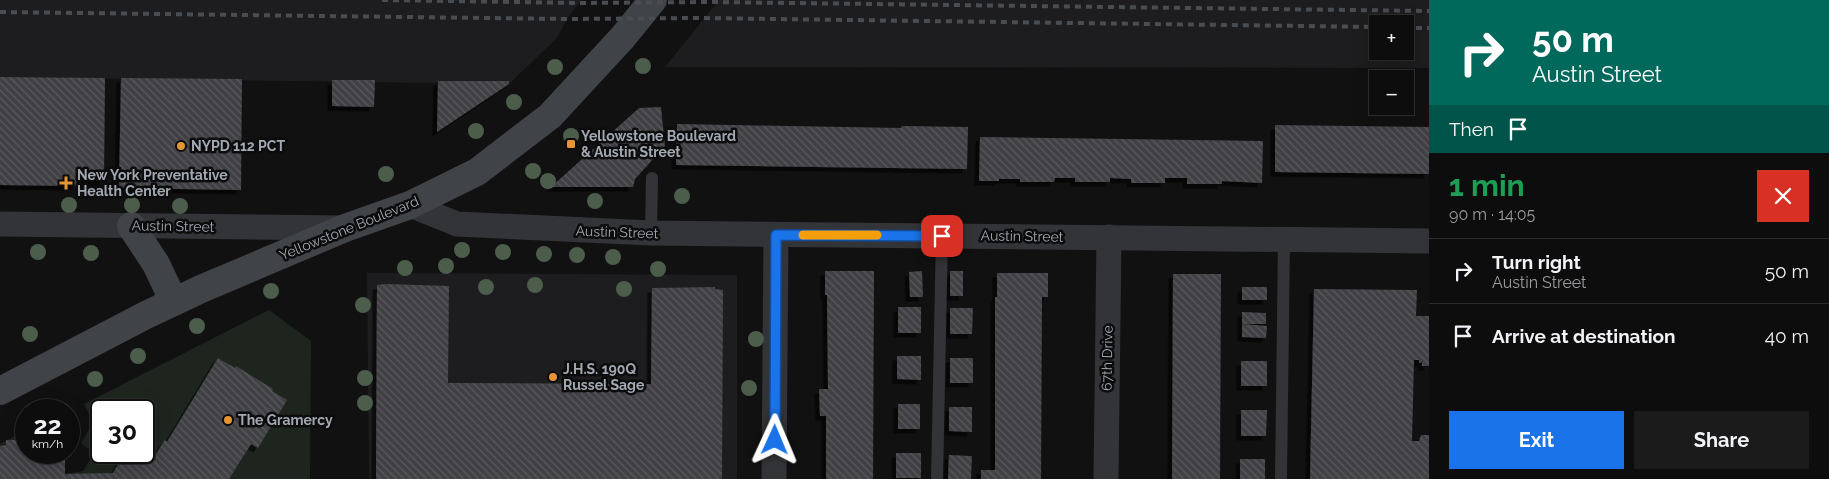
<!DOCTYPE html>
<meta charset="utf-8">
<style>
body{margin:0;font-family:Raleway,sans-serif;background:#1b1b1c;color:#f1f3f6;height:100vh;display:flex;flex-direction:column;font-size:19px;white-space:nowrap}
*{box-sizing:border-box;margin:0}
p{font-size:16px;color:#9a9c9e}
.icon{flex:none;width:28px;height:28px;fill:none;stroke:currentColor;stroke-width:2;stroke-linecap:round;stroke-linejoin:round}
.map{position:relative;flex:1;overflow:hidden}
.panel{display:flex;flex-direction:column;background:#0d0d0e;width:400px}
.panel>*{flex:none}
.top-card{background:#00695c;color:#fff;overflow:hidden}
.buttons{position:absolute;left:1369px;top:15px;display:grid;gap:10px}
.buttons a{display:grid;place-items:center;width:45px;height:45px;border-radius:0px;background:#0d0d0e;box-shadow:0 5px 20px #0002,0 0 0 1px #2d2d2e;font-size:25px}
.speed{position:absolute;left:15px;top:399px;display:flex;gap:10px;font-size:25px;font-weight:700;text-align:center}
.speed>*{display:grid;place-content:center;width:65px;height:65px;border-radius:50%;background:#0d0d0e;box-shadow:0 5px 20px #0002,0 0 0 1px #2d2d2e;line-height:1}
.speed small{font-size:12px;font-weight:400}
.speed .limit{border:2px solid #111;border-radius:8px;background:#fff;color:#111}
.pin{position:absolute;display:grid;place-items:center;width:42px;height:42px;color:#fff;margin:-21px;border-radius:10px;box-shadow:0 2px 8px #0006}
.me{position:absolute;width:55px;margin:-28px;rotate:1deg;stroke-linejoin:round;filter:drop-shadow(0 0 4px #0008)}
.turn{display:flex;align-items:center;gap:18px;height:105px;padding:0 20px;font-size:22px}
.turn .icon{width:65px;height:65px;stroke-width:2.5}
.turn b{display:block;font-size:35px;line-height:42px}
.then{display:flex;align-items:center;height:48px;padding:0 20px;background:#0003;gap:10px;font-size:19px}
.round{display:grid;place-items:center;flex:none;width:52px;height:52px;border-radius:0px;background:#1b1b1c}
.headline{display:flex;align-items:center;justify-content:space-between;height:85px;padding:0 20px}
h1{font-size:30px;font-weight:700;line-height:38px;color:#1e9e55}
.button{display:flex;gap:10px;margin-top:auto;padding:10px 20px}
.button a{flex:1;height:58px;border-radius:0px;background:#1a73e8;color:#fff;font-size:20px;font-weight:700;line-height:58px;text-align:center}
.button a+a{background:#1b1b1c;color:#f1f3f6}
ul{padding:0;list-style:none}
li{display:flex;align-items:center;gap:15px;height:65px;padding:0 20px;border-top:1px solid #2d2d2e}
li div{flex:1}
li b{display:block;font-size:19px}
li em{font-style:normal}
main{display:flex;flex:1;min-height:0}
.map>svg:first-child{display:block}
.built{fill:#1d1d1f;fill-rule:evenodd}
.green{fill:#1e251e;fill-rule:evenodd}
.building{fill:url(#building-back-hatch);filter:url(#shadow)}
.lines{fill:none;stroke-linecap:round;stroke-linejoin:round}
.lane{stroke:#323437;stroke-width:12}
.street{stroke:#323437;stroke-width:25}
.secondary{stroke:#404347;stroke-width:28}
.rail{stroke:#494c50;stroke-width:4;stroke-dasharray:6 5;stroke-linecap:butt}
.tree{fill:#4c5d4c}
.route-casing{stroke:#114b97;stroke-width:12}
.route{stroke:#1a73e8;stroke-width:9}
.slow{stroke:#f59e0b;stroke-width:9}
.poi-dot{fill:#e59536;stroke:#0c0c0d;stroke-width:2}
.labels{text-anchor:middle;stroke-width:5;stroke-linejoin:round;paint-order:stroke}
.poi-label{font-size:14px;font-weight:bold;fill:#a3a9b2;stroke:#0c0c0d;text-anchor:start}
.street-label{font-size:14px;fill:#a3a9b2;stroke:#0c0c0d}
</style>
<main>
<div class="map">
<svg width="1429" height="479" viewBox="0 0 1429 479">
<defs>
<pattern id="building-back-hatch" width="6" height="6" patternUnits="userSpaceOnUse" patternTransform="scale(1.25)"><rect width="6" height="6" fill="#404145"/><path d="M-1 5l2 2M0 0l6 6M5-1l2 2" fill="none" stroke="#585a5d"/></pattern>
<filter id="shadow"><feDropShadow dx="-4.5" dy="4.5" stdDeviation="0" flood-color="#0009"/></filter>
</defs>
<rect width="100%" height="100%" fill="#111112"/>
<g class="built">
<path d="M0,0H581L567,19L557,38L509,84L0,77Z"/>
<path d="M719,0H1429V68L665,67ZM1378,24H1405V51H1378Z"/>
<path d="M367,273L737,275V479H369Z"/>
</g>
<path class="green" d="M269,310L311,341L310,479H0V444L26,430V452L65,453V474L83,471L94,453L81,443L93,423L84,404ZM101,410H144V452H101Z"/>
<g class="building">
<path d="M0,77L105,78L104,181H77V186L0,185Z"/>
<path d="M121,78L242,79L241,190L119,188Z"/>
<path d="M332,80H375L374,107L332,106Z"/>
<path d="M438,81H509V84L437,132Z"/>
<path d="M661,107L665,146L635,179L633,187H551L639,108Z"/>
<path d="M677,124L901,128L902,126L968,127L967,169L676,165Z"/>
<path d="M1275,125L1429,127V174L1275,172Z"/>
<path d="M980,137L1263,141L1262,183L1222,181V184H1187V178H1165V183H1131V179L1110,178V182H1075V178H1055L1054,182H1020V179H999V181H979Z"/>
<path d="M825,271H874L873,479H826V416H820L819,389H828L827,295H825Z"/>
<path d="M922,271L923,297H910L909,272Z"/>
<rect x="950" y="271" width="13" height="25"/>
<path d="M997,273H1048V297H1042L1041,479H981V470H995V297H997Z"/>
<path d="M1173,274H1221L1220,479H1172Z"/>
<path d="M386,284L449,286L448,383L651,384L652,288L715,287V289L723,290L722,479H376L377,285Z"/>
<rect x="1242" y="287" width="25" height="13"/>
<path d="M1314,289L1417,290L1416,316H1429V366H1422V362L1419,363V360H1414L1412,441H1419L1421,435H1429V479H1310Z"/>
<rect x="898" y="307" width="23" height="26"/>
<path d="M950,308H973L972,334H950Z"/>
<path d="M1242,312L1266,313V324H1242Z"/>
<path d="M1242,324L1267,326L1266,338L1242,337Z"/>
<path d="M897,356H921V380L897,379Z"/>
<path d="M218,358L235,368L236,366L273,389L272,391L287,400L258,448L251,444L229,479H0V446L6,445V440H26V452H65V474L113,473L125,452H140L152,460L165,440L167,442Z"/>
<rect x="950" y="358" width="23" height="25"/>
<rect x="1241" y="361" width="26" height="25"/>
<rect x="898" y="404" width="22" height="25"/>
<path d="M949,407H972V432L949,431Z"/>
<path d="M1241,410H1267L1266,436H1241Z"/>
<rect x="896" y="453" width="25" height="25"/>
<path d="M949,455L972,456L971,479H948Z"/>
<rect x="1240" y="459" width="25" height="20"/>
</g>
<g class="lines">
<g class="lane">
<path d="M651,233L652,178"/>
<path d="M937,479L942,235"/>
<path d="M1281,479L1284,239"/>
</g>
<g class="street">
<path d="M410,205L457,224L651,233L1429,241"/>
<path d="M0,224L345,228"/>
<path d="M774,479L776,235"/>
<path d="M1106,479L1109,237"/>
</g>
<g class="secondary">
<path d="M131,226L156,264L174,302"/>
<path d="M0,391L146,315L201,289L345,228L410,205L477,172L550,116L623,37L653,0"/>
</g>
<g class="rail">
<path d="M382,0L579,3L712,2L1429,11"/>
<path d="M0,12L567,19L698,18L1378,27"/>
<path d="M1405,28H1429"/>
</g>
</g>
<g class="tree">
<circle cx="643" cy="66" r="8"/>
<circle cx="555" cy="67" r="8"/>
<circle cx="514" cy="102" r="8"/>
<circle cx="476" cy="131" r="8"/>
<circle cx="571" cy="136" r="8"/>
<circle cx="533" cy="171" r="8"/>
<circle cx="386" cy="174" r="8"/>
<circle cx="548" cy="181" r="8"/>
<circle cx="682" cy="196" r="8"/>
<circle cx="595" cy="201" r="8"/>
<circle cx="69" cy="205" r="8"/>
<circle cx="132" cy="205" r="8"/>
<circle cx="180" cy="206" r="8"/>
<circle cx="462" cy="250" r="8"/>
<circle cx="38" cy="252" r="8"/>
<circle cx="503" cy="252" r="8"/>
<circle cx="91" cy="253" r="8"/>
<circle cx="544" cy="254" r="8"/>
<circle cx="577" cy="255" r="8"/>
<circle cx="613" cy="257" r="8"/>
<circle cx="446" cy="266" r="8"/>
<circle cx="405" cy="268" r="8"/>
<circle cx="658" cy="269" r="8"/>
<circle cx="535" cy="285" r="8"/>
<circle cx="486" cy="287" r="8"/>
<circle cx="624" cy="289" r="8"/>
<circle cx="271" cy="291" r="8"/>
<circle cx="363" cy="305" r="8"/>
<circle cx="197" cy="326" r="8"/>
<circle cx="30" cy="334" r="8"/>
<circle cx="756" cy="339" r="8"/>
<circle cx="138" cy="356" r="8"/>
<circle cx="365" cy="378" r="8"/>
<circle cx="95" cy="379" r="8"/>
<circle cx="749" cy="388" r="8"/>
<circle cx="365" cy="403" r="8"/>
</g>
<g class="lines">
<defs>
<path id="route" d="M775,440L776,235L942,236"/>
</defs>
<use href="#route" class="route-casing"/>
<use href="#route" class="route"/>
<path class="slow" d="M803,235H877"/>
</g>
<g class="poi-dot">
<rect x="566" y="139" width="10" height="10" rx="2.5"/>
<circle cx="181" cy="146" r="5"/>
<path d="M63.5 175.5h5v5h5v5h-5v5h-5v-5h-5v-5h5z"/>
<circle cx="553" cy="377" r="5"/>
<circle cx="228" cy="420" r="5"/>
</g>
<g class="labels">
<g class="poi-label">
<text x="581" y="141">Yellowstone Boulevard<tspan x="581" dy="16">&amp; Austin Street</tspan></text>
<text x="191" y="151">NYPD 112 PCT</text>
<text x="77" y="180">New York Preventative<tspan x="77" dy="16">Health Center</tspan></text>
<text x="563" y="374">J.H.S. 190Q<tspan x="563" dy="16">Russel Sage</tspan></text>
<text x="238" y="425">The Gramercy</text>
</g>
<g class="street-label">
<text transform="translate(173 226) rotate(1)" y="5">Austin Street</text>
<text transform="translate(349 228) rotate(-22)" y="5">Yellowstone Boulevard</text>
<text transform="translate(617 232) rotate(2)" y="5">Austin Street</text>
<text transform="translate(1022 236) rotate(1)" y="5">Austin Street</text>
<text transform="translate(1107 358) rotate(-89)" y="5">67th Drive</text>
</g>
</g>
</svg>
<div class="buttons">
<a>+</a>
<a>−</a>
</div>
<div class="speed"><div>22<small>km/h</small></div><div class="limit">30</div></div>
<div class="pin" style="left:942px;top:236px;background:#d93025"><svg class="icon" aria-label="arrive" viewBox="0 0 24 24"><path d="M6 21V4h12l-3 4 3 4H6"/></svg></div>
<svg class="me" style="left:775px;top:440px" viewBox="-20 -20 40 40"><path d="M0-17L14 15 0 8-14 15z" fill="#1a73e8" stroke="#fff" stroke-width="4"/></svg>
</div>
<section class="panel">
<div class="top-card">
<div class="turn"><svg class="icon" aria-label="right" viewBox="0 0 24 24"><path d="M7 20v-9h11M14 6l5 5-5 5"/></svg><div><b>50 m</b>Austin Street</div></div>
<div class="then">Then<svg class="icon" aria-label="arrive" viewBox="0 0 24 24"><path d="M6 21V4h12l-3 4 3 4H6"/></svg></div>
</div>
<div class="headline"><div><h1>1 min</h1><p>90 m · 14:05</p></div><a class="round" style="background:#d93025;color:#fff"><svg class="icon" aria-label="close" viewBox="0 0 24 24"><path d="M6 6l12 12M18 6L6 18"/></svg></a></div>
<ul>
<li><svg class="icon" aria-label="right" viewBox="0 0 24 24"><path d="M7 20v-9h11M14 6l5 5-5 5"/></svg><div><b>Turn right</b><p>Austin Street</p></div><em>50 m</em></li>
<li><svg class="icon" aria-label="arrive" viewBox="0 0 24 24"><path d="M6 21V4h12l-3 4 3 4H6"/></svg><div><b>Arrive at destination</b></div><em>40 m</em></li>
</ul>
<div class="button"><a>Exit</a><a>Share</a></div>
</section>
</main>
